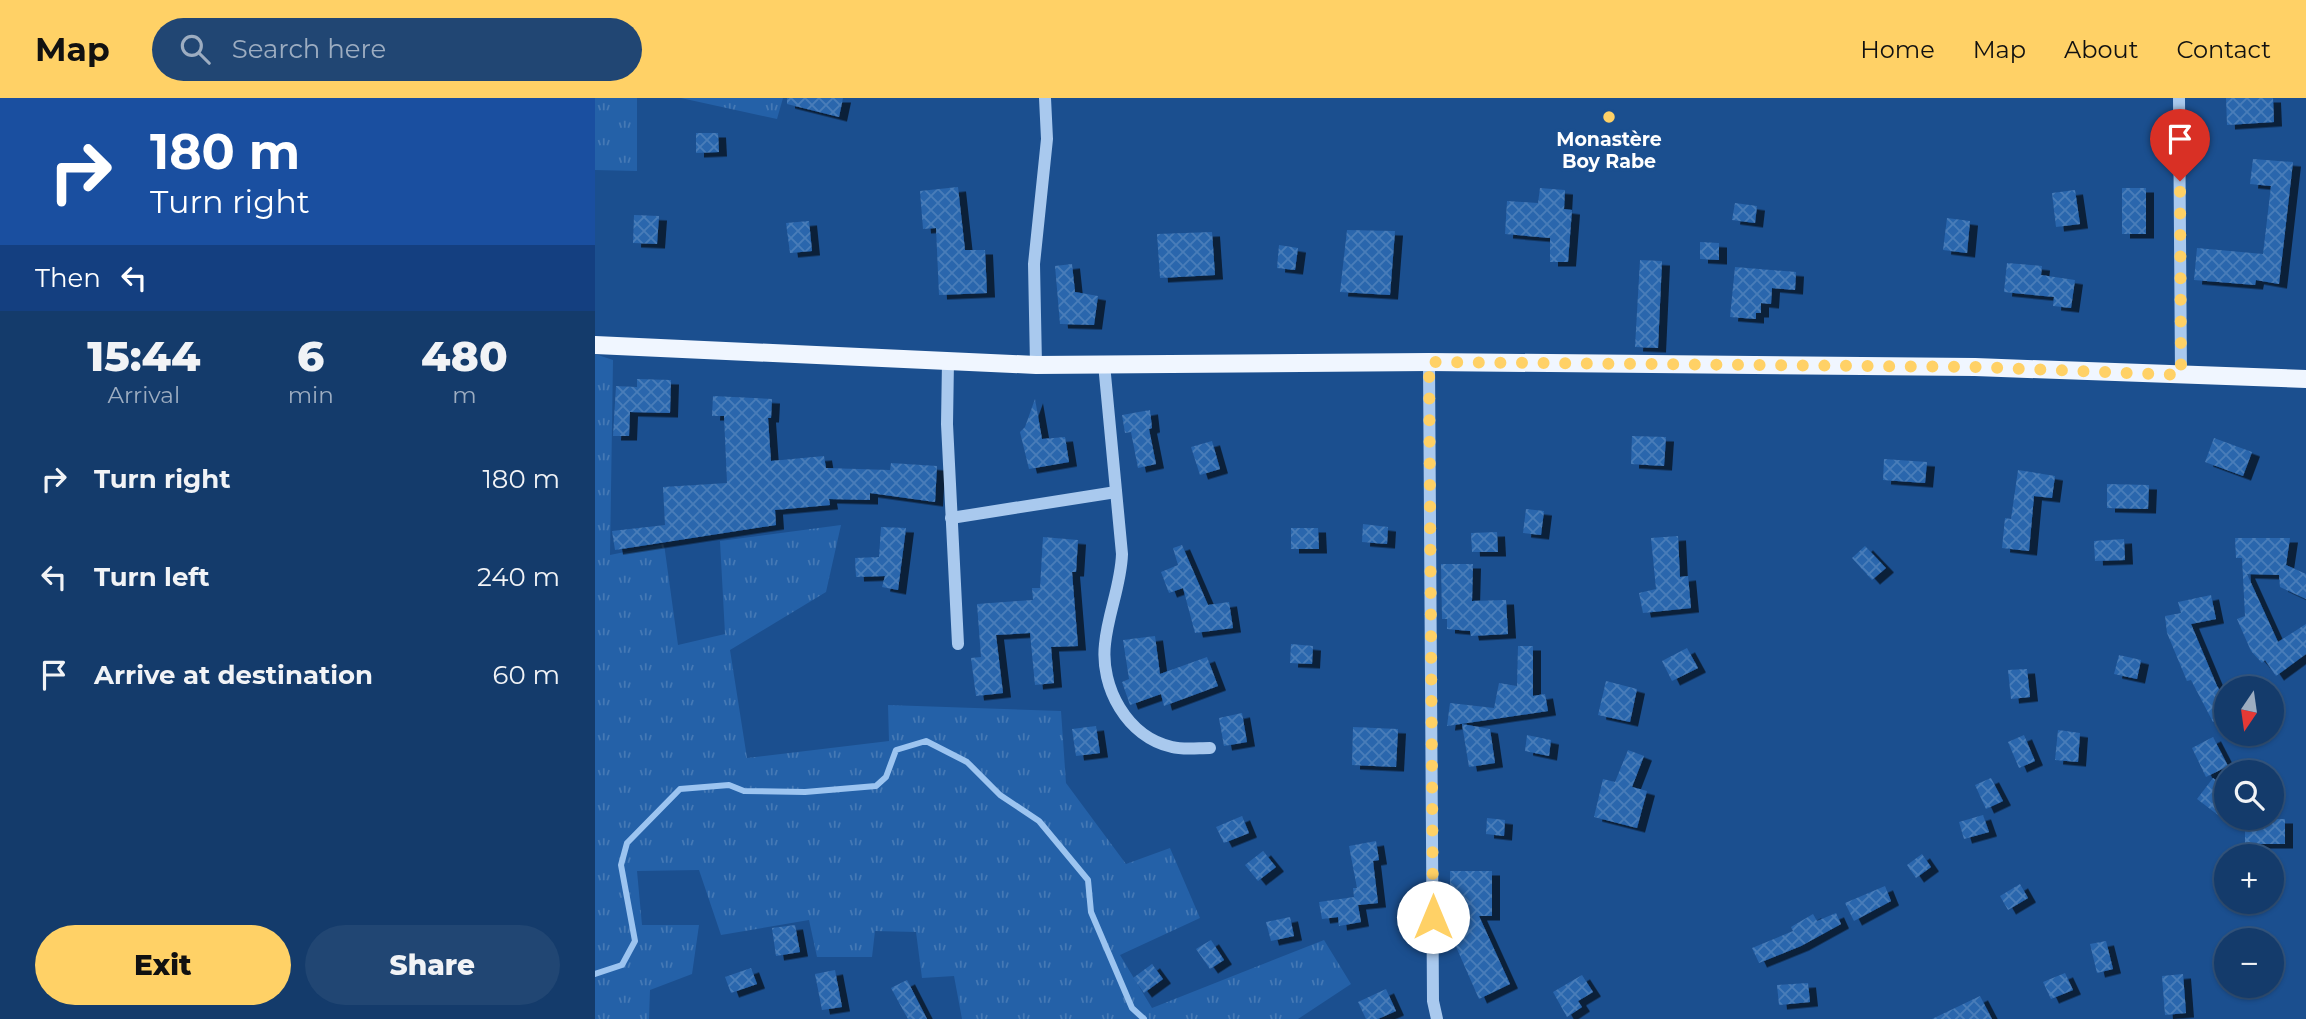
<!DOCTYPE html>
<meta charset="utf-8">
<style>
body{margin:0;font-family:Montserrat,sans-serif;background:#214673;color:#f1f3f6;height:100vh;display:flex;flex-direction:column;font-size:26px;white-space:nowrap}
*{box-sizing:border-box;margin:0}
p{font-size:23px;color:#9dadc1}
.icon{flex:none;width:38px;height:38px;fill:none;stroke:currentColor;stroke-width:2;stroke-linecap:round;stroke-linejoin:round}
.map{position:relative;flex:1;overflow:hidden}
.sheet{display:flex;flex-direction:column;background:#143b6b;width:595px}
.sheet>*{flex:none}
.top-card{background:#1a4fa0;color:#fff;overflow:hidden}
.needle{width:46px;rotate:193deg}
.controls{position:absolute;left:1619px;top:578px;display:grid;gap:14px}
.controls a{display:grid;place-items:center;width:70px;height:70px;border-radius:50%;background:#143b6b;box-shadow:0 2px 5px #0004,0 0 0 2px #33557e;font-size:35px}
.pin{position:absolute;display:grid;place-items:center;width:60px;height:60px;color:#fff;margin:-72px -30px;border-radius:50% 50% 50% 0;rotate:-45deg;box-shadow:0 0 7px #0007}
.pin .icon{rotate:45deg}
.me{position:absolute;width:77px;margin:-38px;rotate:0deg;stroke-linejoin:round;filter:drop-shadow(0 0 5px #0008)}
.turn{display:flex;align-items:center;gap:24px;height:147px;padding:0 35px;font-size:32px}
.turn .icon{width:91px;height:91px;stroke-width:2.5}
.turn b{display:block;font-size:49px;line-height:60px}
.then{display:flex;align-items:center;height:66px;padding:0 35px;background:#0003;gap:14px;font-size:26px}
.eta{display:flex;justify-content:space-evenly;align-items:center;height:119px;text-align:center}
.eta b{font-size:42px;font-weight:800;line-height:49px}
.button{display:flex;gap:14px;margin-top:auto;padding:14px 35px}
.button a{flex:1;height:80px;border-radius:42px;background:#ffd166;color:#111;font-size:28px;font-weight:800;line-height:80px;text-align:center}
.button a+a{background:#214673;color:#f1f3f6}
ul{padding:0;list-style:none}
li{display:flex;align-items:center;gap:21px;height:98px;padding:0 35px}
li div{flex:1}
li b{display:block;font-size:26px}
li em{font-style:normal}
header{display:flex;align-items:center;gap:42px;box-sizing:border-box;height:98px;padding:0 35px;background:#ffd166;color:#111}
header strong{font-size:33px}
nav{display:flex;gap:38px;margin-inline-start:auto;font-size:24px}
.search{width:490px;height:63px;background:#214673;display:flex;align-items:center;gap:18px;box-sizing:border-box;padding:0 24px;border-radius:38px;color:#9dadc1;font-size:26px}
main{display:flex;flex:1;min-height:0}
.map>svg:first-child{display:block}
.grass{fill:url(#grass-tufts)}
.lines{fill:none;stroke-linecap:round;stroke-linejoin:round}
.stream{stroke:#9cc4f0;stroke-width:6}
.building{fill:url(#building-cross-hatch);filter:url(#shadow)}
.minor{stroke:#a9c9ee;stroke-width:12}
.major{stroke:#f0f6ff;stroke-width:18}
.route{stroke:#ffd166;stroke-width:12;stroke-dasharray:0 21.6}
.poi-dot{fill:#ffd166;stroke:#1b4f8f;stroke-width:2.5}
.labels{text-anchor:middle;stroke-width:7;stroke-linejoin:round;paint-order:stroke}
.poi-label{font-size:19px;font-weight:bold;fill:#fff;stroke:#1b4f8f}
</style>
<header>
<strong>Map</strong>
<div class="search"><svg class="icon" aria-label="search" viewBox="0 0 24 24"><circle cx="10" cy="10" r="6"/><path d="M15 15l6 6"/></svg>Search here</div>
<nav><a>Home</a><a>Map</a><a>About</a><a>Contact</a></nav>
</header>
<main>
<section class="sheet">
<div class="top-card">
<div class="turn"><svg class="icon" aria-label="right" viewBox="0 0 24 24"><path d="M7 20v-9h11M14 6l5 5-5 5"/></svg><div><b>180 m</b>Turn right</div></div>
<div class="then">Then<svg class="icon" aria-label="left" viewBox="0 0 24 24"><path d="M17 20v-9H6M10 6l-5 5 5 5"/></svg></div>
</div>
<div class="eta">
<div><b>15:44</b><p>Arrival</p></div>
<div><b>6</b><p>min</p></div>
<div><b>480</b><p>m</p></div>
</div>
<ul>
<li><svg class="icon" aria-label="right" viewBox="0 0 24 24"><path d="M7 20v-9h11M14 6l5 5-5 5"/></svg><div><b>Turn right</b></div><em>180 m</em></li>
<li><svg class="icon" aria-label="left" viewBox="0 0 24 24"><path d="M17 20v-9H6M10 6l-5 5 5 5"/></svg><div><b>Turn left</b></div><em>240 m</em></li>
<li><svg class="icon" aria-label="arrive" viewBox="0 0 24 24"><path d="M6 21V4h12l-3 4 3 4H6"/></svg><div><b>Arrive at destination</b></div><em>60 m</em></li>
</ul>
<div class="button"><a>Exit</a><a>Share</a></div>
</section>
<div class="map">
<svg width="1711" height="921" viewBox="0 0 1711 921">
<defs>
<pattern id="grass-tufts" width="24" height="20" patternUnits="userSpaceOnUse" patternTransform="scale(1.75)"><rect width="24" height="20" fill="#2461a8"/><path d="M3 7l-1-3M5 7V3M7 7l1-3M15 17l-1-3M17 17v-4M19 17l1-3" fill="none" stroke="#4579b5"/></pattern>
<pattern id="building-cross-hatch" width="8" height="8" patternUnits="userSpaceOnUse" patternTransform="scale(1.75)"><rect width="8" height="8" fill="#2a66ad"/><path d="M0 0l8 8M0 8l8-8" fill="none" stroke="#4a7db9"/></pattern>
<filter id="shadow"><feDropShadow dx="8" dy="4.5" stdDeviation="0" flood-color="#0009"/></filter>
</defs>
<rect width="100%" height="100%" fill="#1b4f8f"/>
<g class="grass">
<path d="M0,0H42V73L0,72Z"/>
<path d="M86,0H188L182,21Z"/>
<path d="M0,256L18,262L15,457L69,446L83,547L130,536L125,443L246,427L231,494L135,552L152,660L294,643L293,607L466,613L471,685L531,766L575,750L605,820L525,857L557,910L729,842L756,886L703,921H367L359,878L327,880L321,834L280,833L277,859H222L214,822L126,837L104,772L42,773L47,827H104L97,876L55,892L54,921H0Z"/>
</g>
<g class="lines">
<path class="stream" d="M0,876L27,867L40,843L26,767L32,745L85,691L134,687L149,693L210,694L281,688L291,679L301,652L331,643L372,664L405,697L444,723L493,782L496,814L537,910L549,921"/>
</g>
<g class="building">
<path d="M192,0H248L244,19L192,6Z"/>
<path d="M1631,0H1678L1679,24L1632,27Z"/>
<path d="M101,35H123L124,54L101,55Z"/>
<path d="M1658,61L1698,64L1684,186L1661,182L1660,187L1599,182L1602,150L1668,156L1676,88L1655,86Z"/>
<path d="M363,89L370,152H390L392,195L344,197L341,130L328,131L325,93Z"/>
<path d="M945,90L970,92L969,111L977,112L973,164H955V140L910,136L912,103L943,105Z"/>
<rect x="1527" y="90" width="24" height="46"/>
<path d="M1480,92L1485,126L1461,129L1457,95Z"/>
<path d="M1140,105L1162,108L1160,125L1137,122Z"/>
<path d="M39,117L64,118L62,146L38,145Z"/>
<path d="M1352,120L1375,123L1372,155L1348,152Z"/>
<path d="M214,123L217,153L195,155L191,125Z"/>
<path d="M752,132L800,133L795,197L745,194Z"/>
<path d="M617,134L620,177L565,180L562,136Z"/>
<path d="M1105,144L1124,145V162L1105,161Z"/>
<path d="M684,147L703,150L700,172L682,170Z"/>
<path d="M1045,162L1067,163L1063,250L1040,249Z"/>
<path d="M1412,165L1447,168L1446,177L1480,182L1476,210L1458,208L1459,199L1409,194Z"/>
<path d="M477,166L480,194L503,198L499,227L465,226L460,168Z"/>
<path d="M1140,169L1201,174L1200,192L1177,190L1176,206L1166,205V215H1161V221L1135,219Z"/>
<path d="M42,281L76,282L75,315L35,314L34,338H18L21,288L42,289Z"/>
<path d="M118,298L177,301L176,320H173L176,363L229,358L231,370L295,372L296,365L342,368L340,404L275,395V402L234,401L235,407L180,412L181,427L20,452L17,433L70,427L68,389L132,385L129,318H117Z"/>
<path d="M440,301L447,341L470,339L474,364L434,371L425,334L430,329Z"/>
<path d="M555,312L557,330L554,331L561,366L543,370L536,334L530,335L527,317Z"/>
<path d="M1037,338L1071,339L1069,368L1036,366Z"/>
<path d="M1619,340L1657,354L1648,378L1610,364Z"/>
<path d="M617,343L625,371L605,377L596,349Z"/>
<path d="M1289,361L1332,364L1330,385L1288,382Z"/>
<path d="M1423,372L1460,378L1457,400L1439,398L1434,453L1407,450L1410,420L1416,421Z"/>
<path d="M1512,386L1554,387L1553,411L1512,410Z"/>
<path d="M931,411L949,413L946,437L928,435Z"/>
<path d="M768,426L793,429L792,446L767,444Z"/>
<path d="M286,429L311,430L303,492L287,489L290,478L261,479L260,460L284,459Z"/>
<path d="M696,430H723L724,451H696Z"/>
<path d="M902,434L903,454H877L876,435Z"/>
<path d="M1083,438L1085,479L1093,478L1096,510L1048,515L1044,495L1061,491L1056,440Z"/>
<path d="M448,439L483,442L481,474H477L483,548L456,549L459,585L440,587L435,535L401,537L408,595L381,598L376,560L386,559L382,506L438,502L437,490H445Z"/>
<path d="M1640,440H1695L1691,467L1711,476V501L1685,489L1684,477L1652,476L1683,544L1711,526V556L1681,578L1670,562L1667,565L1656,553L1642,521L1650,518L1647,460H1641Z"/>
<path d="M1529,441L1530,462L1500,463L1499,443Z"/>
<path d="M587,447L613,507L634,504L638,530L600,535L588,490L574,495L566,474L583,467L578,450Z"/>
<path d="M1270,448L1291,470L1277,482L1257,460Z"/>
<path d="M846,466H878L877,503L911,502L913,536L876,538L875,533L852,531V521H847Z"/>
<path d="M1616,497L1621,521L1596,526L1622,588L1631,601V617L1618,624L1596,582L1592,583L1572,535L1570,518L1586,515L1583,504Z"/>
<path d="M560,538L565,576L612,559L623,588L569,608L566,596L535,607L527,584L534,581L528,542Z"/>
<path d="M696,546L718,548L717,566L695,565Z"/>
<path d="M923,548H938V598L950,596L953,613L852,628L855,605L899,610L904,585L922,588Z"/>
<path d="M1092,550L1103,570L1077,583L1067,563Z"/>
<path d="M1524,557L1546,562L1542,581L1519,576Z"/>
<path d="M1432,571L1435,599L1416,601L1413,572Z"/>
<path d="M1011,583L1042,591L1035,624L1003,617Z"/>
<path d="M647,615L652,644L629,648L624,620Z"/>
<path d="M867,626L895,631L900,665L874,669Z"/>
<path d="M501,628L505,655L481,658L477,631Z"/>
<path d="M758,629L803,631L801,669L757,667Z"/>
<path d="M1463,632L1485,635L1483,664L1460,662Z"/>
<path d="M932,637L956,642L954,658L930,653Z"/>
<path d="M1429,637L1440,663L1424,670L1413,644Z"/>
<path d="M1618,639L1633,668L1611,679L1597,650Z"/>
<path d="M1033,652L1049,658L1037,689L1052,693L1042,730L999,719L1008,681L1020,684Z"/>
<path d="M1396,680L1408,703L1391,711L1380,687Z"/>
<path d="M1618,680L1631,690V723L1602,701Z"/>
<path d="M1388,717L1394,734L1369,741L1364,724Z"/>
<path d="M647,718L654,735L629,745L621,729Z"/>
<path d="M892,720L910,722L909,738L891,736Z"/>
<rect x="1650" y="721" width="40" height="25"/>
<path d="M781,743L784,762L778,763L783,805L763,807L766,824L744,828L743,819L727,821L724,804L759,799L758,790H762L754,748Z"/>
<path d="M668,753L681,769L663,783L650,767Z"/>
<path d="M1327,756L1336,769L1321,780L1312,767Z"/>
<path d="M855,773H897V818H884L915,886L884,901L855,835Z"/>
<path d="M1425,786L1433,800L1413,812L1405,798Z"/>
<path d="M1290,788L1296,803L1259,823L1250,805Z"/>
<path d="M1241,815L1246,826L1206,848L1164,865L1157,850L1198,833L1196,829L1218,816L1222,823Z"/>
<path d="M695,819L699,838L676,843L671,824Z"/>
<path d="M200,827L205,854L181,858L177,830Z"/>
<path d="M616,842L629,862L615,871L601,851Z"/>
<path d="M1511,843L1518,871L1502,875L1495,846Z"/>
<path d="M557,866L568,881L549,895L538,880Z"/>
<path d="M156,870L162,886L136,895L130,879Z"/>
<path d="M240,872L247,909L227,912L220,876Z"/>
<path d="M1470,875L1478,892L1456,901L1448,884Z"/>
<path d="M1588,876L1591,915L1570,917L1567,878Z"/>
<path d="M987,877L998,894L983,903L987,909L972,919L958,894Z"/>
<path d="M312,882L332,921H313L296,890Z"/>
<path d="M1213,885L1215,904L1184,907L1182,887Z"/>
<path d="M791,891L801,913L783,921H771L763,904Z"/>
<path d="M1385,898L1397,921H1337Z"/>
</g>
<g class="lines">
<g class="minor">
<path d="M1584,0L1586,277"/>
<path d="M353,263L352,326L363,546"/>
<path d="M834,264L838,903L842,921"/>
<path d="M509,266L527,456C526,487 513,515 510,546C505,589 532,639 577,649C588,652 603,650 615,650"/>
<path d="M441,267L439,166L452,41L450,0"/>
<path d="M356,420L521,394"/>
</g>
<path class="major" d="M0,247L441,267L834,264L1380,269L1711,281"/>
</g>
<g class="lines">
<path class="route" d="M838,819L834,264L1380,269L1586,277L1585,83"/>
</g>
<circle class="poi-dot" cx="1014" cy="19" r="7"/>
<g class="labels">
<g class="poi-label">
<text x="1014" y="48">Monastère<tspan x="1014" dy="22">Boy Rabe</tspan></text>
</g>
</g>
</svg>
<div class="controls">
<a><svg class="needle" viewBox="-14 -14 28 28"><path d="M0-13l5 13h-10z" fill="#e53935"/><path d="M0 13l5-13h-10z" fill="#9dadc1"/></svg></a>
<a><svg class="icon" aria-label="search" viewBox="0 0 24 24"><circle cx="10" cy="10" r="6"/><path d="M15 15l6 6"/></svg></a>
<a>+</a>
<a>−</a>
</div>
<div class="pin" style="left:1585px;top:83px;background:#d93025"><svg class="icon" aria-label="arrive" viewBox="0 0 24 24"><path d="M6 21V4h12l-3 4 3 4H6"/></svg></div>
<svg class="me" style="left:838px;top:819px" viewBox="-20 -20 40 40"><circle r="19" fill="#fff"/><path d="M0-13L10 11 0 6-10 11z" fill="#ffd166"/></svg>
</div>
</main>
